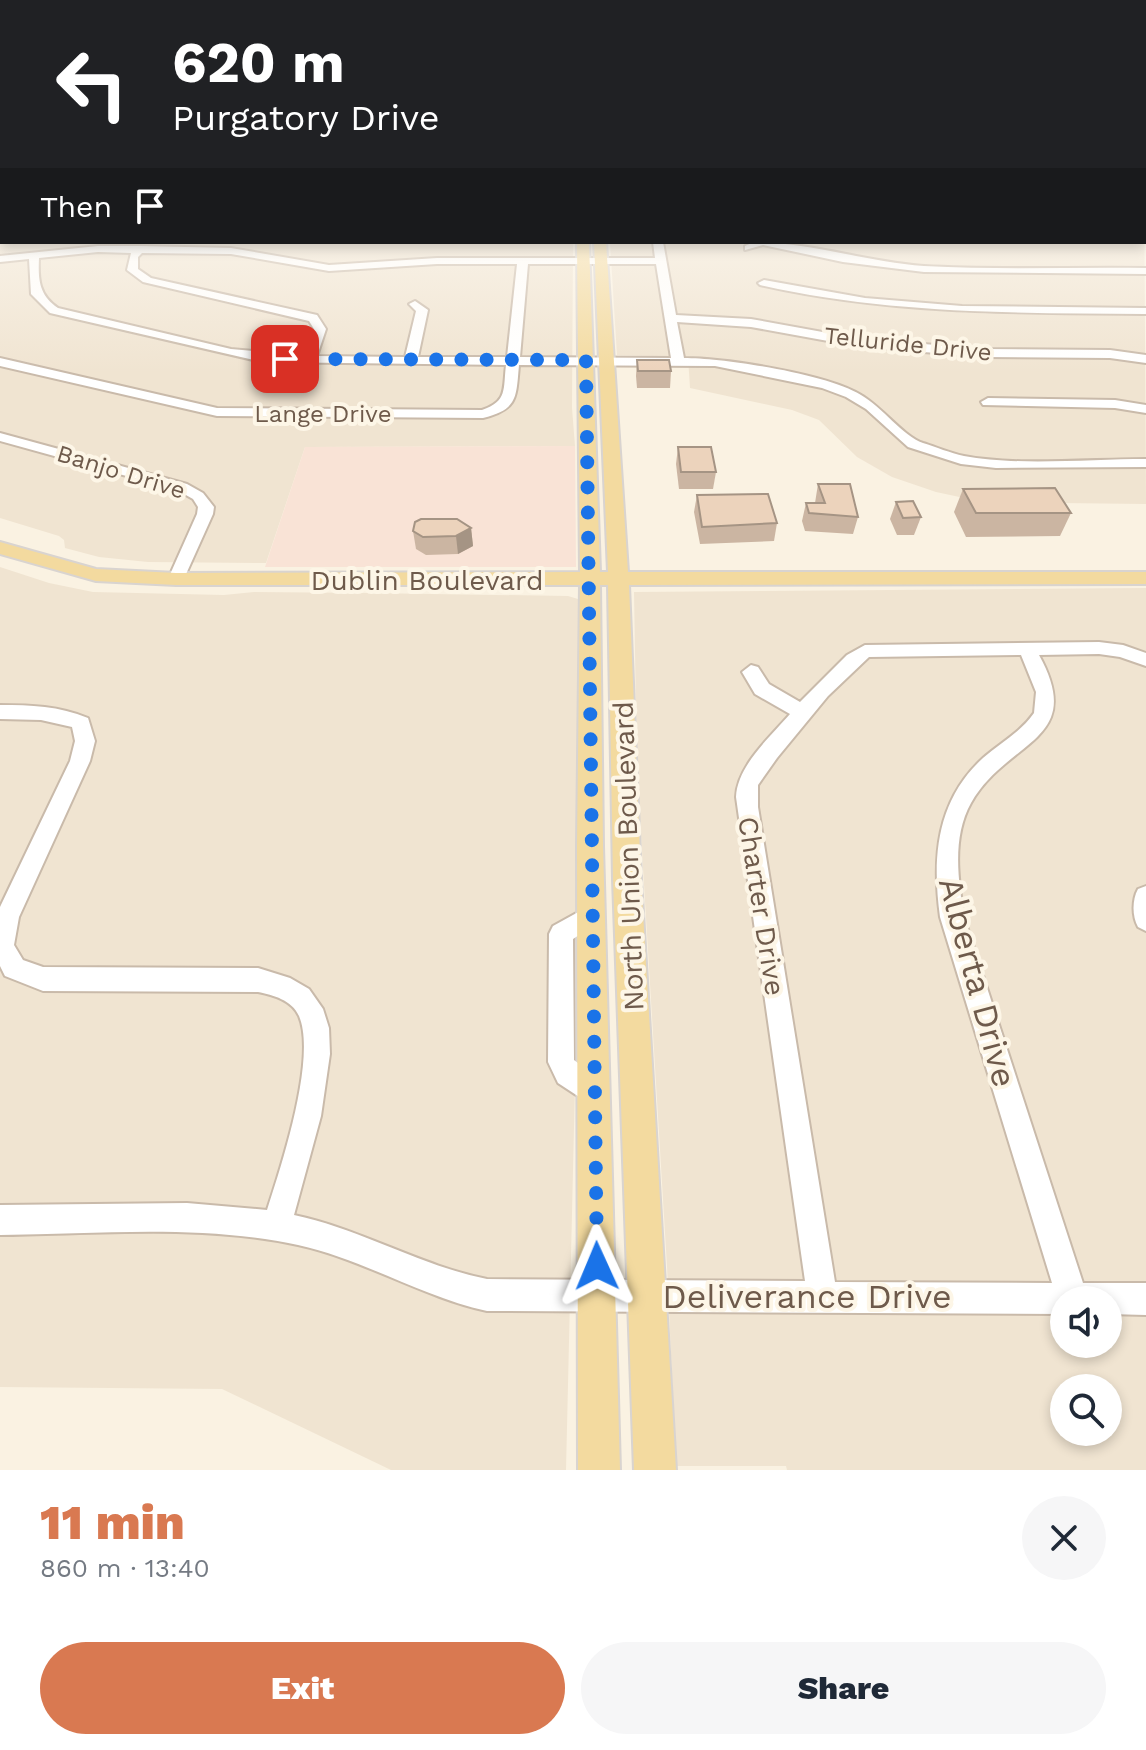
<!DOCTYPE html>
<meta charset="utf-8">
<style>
body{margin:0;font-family:"Work Sans",sans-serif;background:#f6f6f7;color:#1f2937;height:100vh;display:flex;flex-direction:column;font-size:30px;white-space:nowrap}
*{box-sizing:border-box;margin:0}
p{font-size:26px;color:#747a83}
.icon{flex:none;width:44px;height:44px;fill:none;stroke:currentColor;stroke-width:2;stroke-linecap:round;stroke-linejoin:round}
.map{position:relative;height:1470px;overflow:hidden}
.sheet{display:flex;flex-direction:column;background:#fff;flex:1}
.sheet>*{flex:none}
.hud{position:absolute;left:0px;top:0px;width:1146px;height:244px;box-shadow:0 4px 12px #0003;background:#202124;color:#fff;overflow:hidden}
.controls{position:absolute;left:1050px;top:1286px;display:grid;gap:16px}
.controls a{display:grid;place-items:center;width:72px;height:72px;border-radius:50%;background:#fff;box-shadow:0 4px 12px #0003;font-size:40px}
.pin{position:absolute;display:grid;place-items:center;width:68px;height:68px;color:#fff;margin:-34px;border-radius:16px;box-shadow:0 4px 12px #0006}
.me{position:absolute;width:88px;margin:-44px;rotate:359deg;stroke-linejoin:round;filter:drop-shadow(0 0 6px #0008)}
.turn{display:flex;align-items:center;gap:28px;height:168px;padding:0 40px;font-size:36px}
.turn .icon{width:104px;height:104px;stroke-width:2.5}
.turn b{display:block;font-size:56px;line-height:68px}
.then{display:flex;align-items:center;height:76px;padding:0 40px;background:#0003;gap:16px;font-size:30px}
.round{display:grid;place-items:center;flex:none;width:84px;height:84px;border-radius:42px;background:#f6f6f7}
.head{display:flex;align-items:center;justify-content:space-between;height:136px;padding:0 40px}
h1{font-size:48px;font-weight:800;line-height:60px;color:#d97951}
.button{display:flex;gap:16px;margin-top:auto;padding:16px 40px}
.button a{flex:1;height:92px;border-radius:48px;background:#d97951;color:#fff;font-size:32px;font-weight:800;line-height:92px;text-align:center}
.button a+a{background:#f6f6f7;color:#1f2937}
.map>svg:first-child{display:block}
.residential{fill:#f0e4d1;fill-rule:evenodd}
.commercial{fill:#f9e3d6}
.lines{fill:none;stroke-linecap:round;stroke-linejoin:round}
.minor-casing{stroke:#c9baaa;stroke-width:4}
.major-casing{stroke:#d9d4d0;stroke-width:4}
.minor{fill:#fff;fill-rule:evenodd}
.major{fill:#f3da9f;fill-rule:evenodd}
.wall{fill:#cbb5a2}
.shaded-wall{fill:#a59484}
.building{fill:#ecd3bc;stroke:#a59484;stroke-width:2}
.route{stroke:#1a73e8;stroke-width:14;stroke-dasharray:0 25.2}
.labels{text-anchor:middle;stroke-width:8;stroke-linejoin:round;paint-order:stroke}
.far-street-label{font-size:24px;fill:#6e5a4b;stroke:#fdf6e7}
.street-label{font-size:28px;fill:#6e5a4b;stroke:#fdf6e7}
.near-street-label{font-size:34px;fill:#6e5a4b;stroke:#fdf6e7}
</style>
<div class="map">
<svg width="1146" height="1470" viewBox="0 0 1146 1470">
<rect width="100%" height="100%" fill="#faf2e2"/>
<g class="residential">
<path d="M0,168L2,242H142L139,246L145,242H573L572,408L575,446L305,447L266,563L148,562L99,557L65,548L64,540L59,536L0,518Z"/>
<path d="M1144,168L1146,504L983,502L936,492L892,477L857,457L819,420L792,410L690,388L688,357L617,355L610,242H1144Z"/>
<path d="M0,567L49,583L93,592L224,595L254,592L369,593L568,596L578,599L580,871L566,1470H391L222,1389L0,1387Z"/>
<path d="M1146,588V1470H787L786,1466H676L667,1266L637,768L634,592ZM1064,1300H1108V1344H1064ZM1064,1388H1108V1432H1064Z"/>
</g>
<path class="commercial" d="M575,446L576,567H265L305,447Z"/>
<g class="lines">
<defs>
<g id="minor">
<path d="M1144,168H1146L1144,173Z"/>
<rect x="0" y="190" width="2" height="6"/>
<rect x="0" y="219" width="2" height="6"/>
<rect x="1144" y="227" width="2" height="6"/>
<path d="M653,242H663L676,315L751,319L861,339L986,349L1110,350L1146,355V363L1110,358L986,357L861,347L751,327L677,322L684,358C724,358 828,374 861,395C882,407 903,436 923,443C936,447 950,453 964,456C1015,466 1092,459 1146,459V467L996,468L961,464L908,447L866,409L846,397L822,388L715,366L519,365C516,398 518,409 483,418L217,416L0,366V358L217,408L482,410C508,401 503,389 506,365L262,362L50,313L31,294L29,259L0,262V256L98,246H140L231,248L329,265L437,258H655ZM98,252L131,253L127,270L143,282L309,321L314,329L305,356L231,349L58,308C39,295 38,280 39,258ZM142,253L231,254L329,271L437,264H517L507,357H418L428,310L415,301L409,304L416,311L405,357L317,356L326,329L317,315L151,278L138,269V257ZM528,264H656L671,358L520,357Z"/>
<path d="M754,242C810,242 867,262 924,266C998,270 1072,267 1146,268V274L924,272L843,262L763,245L745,250V246Z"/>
<path d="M764,280L865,298L962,306L1146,308V314C1016,313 888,314 760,285L758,283Z"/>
<path d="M988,398L1115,400L1146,405V413L1115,408L983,405L981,402Z"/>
<path d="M0,433L187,484L203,493L214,507L213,514L182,583L176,584L168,579L197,514L198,507L193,499L177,490L0,441Z"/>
<path d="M1099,642L1123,645L1146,653V666L1120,657L1099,654L1039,655C1087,742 1007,739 971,803C952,837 958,879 964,917L1083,1283H1146V1315L1108,1314V1300H1064V1314L487,1311C422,1297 363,1259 298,1245C200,1224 99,1234 0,1235V1205L187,1203L267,1210C281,1167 317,1058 299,1016C292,1000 273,995 258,992L43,991L5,976L0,966V907L70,761L75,741L72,727L41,720L0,719V705C31,705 59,706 88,718L95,741L90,761L19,917L14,945L23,960L43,967L258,968L290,978L309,989L323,1009L329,1028L330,1054L321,1116L294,1215C361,1229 421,1266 487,1279L805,1281L736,797C737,766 771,736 790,714L755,694L742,672L751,665L758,667L769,684L800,702L847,655L865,645ZM1021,655L1036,692L1034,713C1021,732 1000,743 983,758C936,801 932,858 940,917L1052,1283L835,1282L758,807V785L777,758L828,696L869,657Z"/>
<path d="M1146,886V931L1138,927C1132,916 1132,900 1138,889Z"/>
<path d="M591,905L599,908L603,915L599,922L573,939L574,1060L603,1082L607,1092L603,1102L593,1106L558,1083L548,1062L549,934L553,926Z"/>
</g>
<path id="major" d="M577,242H589L600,572H608L594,242H606L628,572H1146V584L629,585L641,879L676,1470H634L613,879L608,585H600L603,846L620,1470H578L577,846L580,585H176L96,581L0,554V542L96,569L176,573L580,572Z"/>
</defs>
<use href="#minor" class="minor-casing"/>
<use href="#major" class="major-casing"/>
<use href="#minor" class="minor"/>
<use href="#major" class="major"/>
</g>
<g class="wall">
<path d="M637,360L671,371L670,388H637L636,376Z"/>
<path d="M678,447L716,472L713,489H679L676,464Z"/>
<path d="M818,484L858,517L853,534L805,531L802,521L806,503H815Z"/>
<path d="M963,489L1071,513L1060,536L966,537L954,512Z"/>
<path d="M697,495L777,523L774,541L700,544L694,512Z"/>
<path d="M896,502L921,517L914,535H897L890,519Z"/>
<path d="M471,528L473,546L458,554L426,555L416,549L413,531Z"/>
</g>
<path class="shaded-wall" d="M471,528L473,546L458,554L456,536Z"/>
<g class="building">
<path d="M637,360H669L671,371H638Z"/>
<path d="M678,447H711L716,472H681Z"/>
<path d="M818,484H850L858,517L809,513L806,503H825Z"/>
<path d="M1055,488L1071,513H976L963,489Z"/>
<path d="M768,494L777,523L702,527L697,495Z"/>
<path d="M913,501L921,517L903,518L896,502Z"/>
<path d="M421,519H457L471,528L456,536L423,537L413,531L415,522Z"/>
</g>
<linearGradient id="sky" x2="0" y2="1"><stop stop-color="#95c2e5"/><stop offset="0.45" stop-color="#fdf9f2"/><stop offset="1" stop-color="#fdf9f2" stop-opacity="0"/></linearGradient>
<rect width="1146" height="373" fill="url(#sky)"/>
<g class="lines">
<path class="route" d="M285,359L586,360L597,1266"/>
</g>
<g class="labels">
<g class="far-street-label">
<text transform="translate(908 344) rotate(6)" y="8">Telluride Drive</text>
<text x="323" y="422">Lange Drive</text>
<text transform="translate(121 472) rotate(17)" y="8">Banjo Drive</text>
</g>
<g class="street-label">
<text x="427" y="590">Dublin Boulevard</text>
<text transform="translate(628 856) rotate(-92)" y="10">North Union Boulevard</text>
<text transform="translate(762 906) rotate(81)" y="10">Charter Drive</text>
</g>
<g class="near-street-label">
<text transform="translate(978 982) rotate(75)" y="12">Alberta Drive</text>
<text x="807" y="1308">Deliverance Drive</text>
</g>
</g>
</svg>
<div class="controls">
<a><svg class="icon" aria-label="sound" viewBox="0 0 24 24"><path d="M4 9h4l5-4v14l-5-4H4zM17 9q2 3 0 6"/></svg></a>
<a><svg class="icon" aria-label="search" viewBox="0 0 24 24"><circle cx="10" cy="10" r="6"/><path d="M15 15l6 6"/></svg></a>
</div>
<div class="pin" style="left:285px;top:359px;background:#d93025"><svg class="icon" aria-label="arrive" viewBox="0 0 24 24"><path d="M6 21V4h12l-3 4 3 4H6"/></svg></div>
<svg class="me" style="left:597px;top:1266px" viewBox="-20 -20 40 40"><path d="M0-17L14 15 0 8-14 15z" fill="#1a73e8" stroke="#fff" stroke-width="4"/></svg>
<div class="hud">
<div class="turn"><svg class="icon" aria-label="left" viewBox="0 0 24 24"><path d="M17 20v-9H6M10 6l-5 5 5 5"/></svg><div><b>620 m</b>Purgatory Drive</div></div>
<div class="then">Then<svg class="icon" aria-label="arrive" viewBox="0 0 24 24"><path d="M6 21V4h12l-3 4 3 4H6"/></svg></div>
</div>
</div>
<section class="sheet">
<div class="head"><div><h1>11 min</h1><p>860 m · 13:40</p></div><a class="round"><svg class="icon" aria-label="close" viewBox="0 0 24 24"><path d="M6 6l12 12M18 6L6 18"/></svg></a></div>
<div class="button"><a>Exit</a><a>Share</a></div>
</section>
